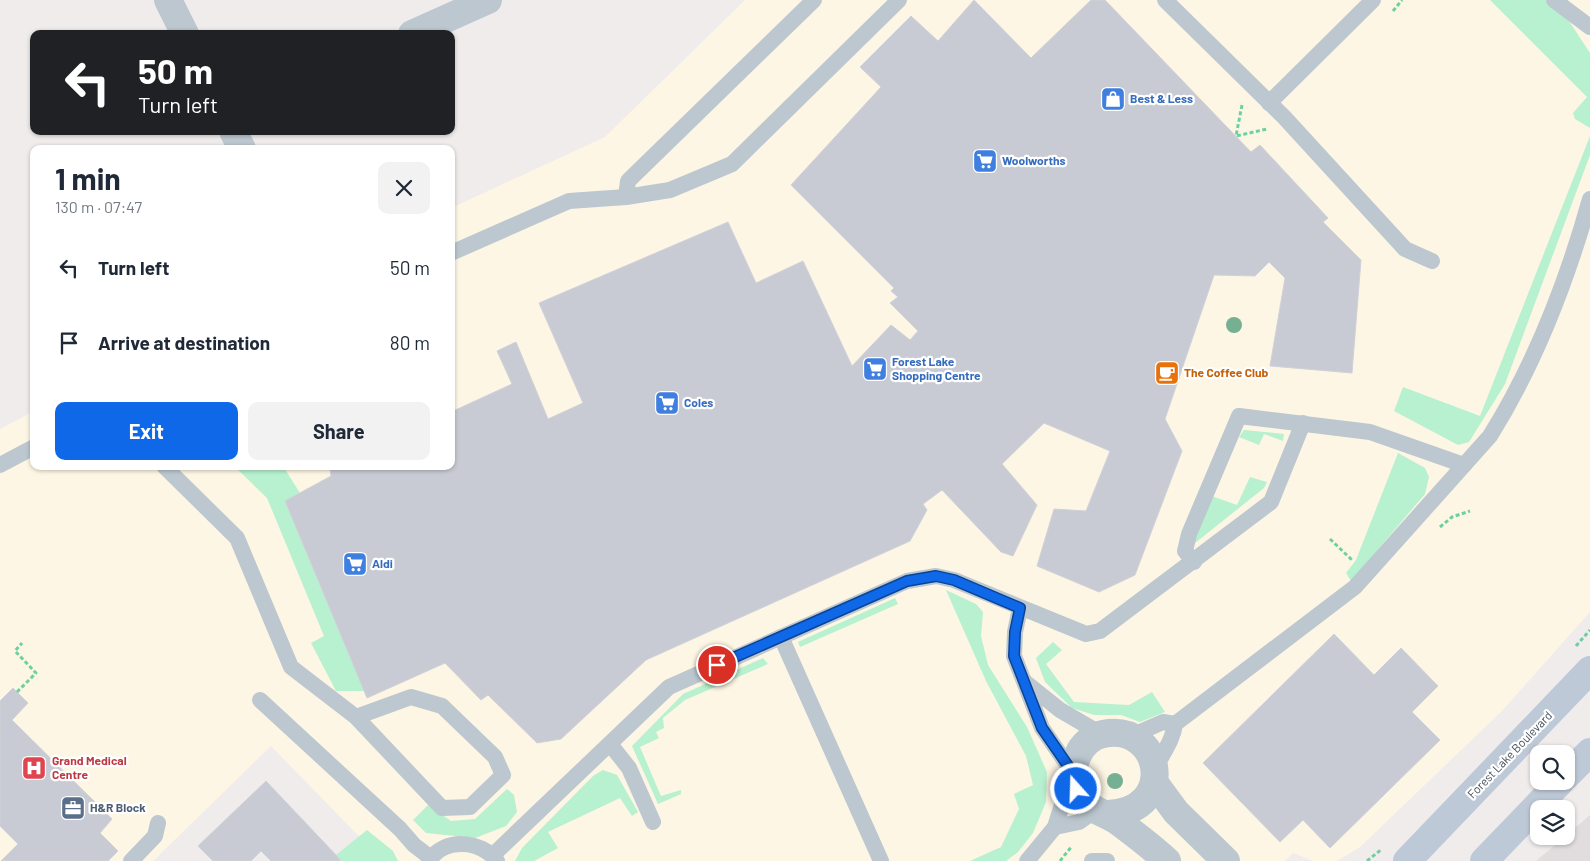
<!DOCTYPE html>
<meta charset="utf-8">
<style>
body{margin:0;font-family:Barlow,sans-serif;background:#f2f2f3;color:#1f2937;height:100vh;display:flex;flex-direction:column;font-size:19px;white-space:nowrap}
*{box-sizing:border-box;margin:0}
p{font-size:16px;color:#747a83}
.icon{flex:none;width:28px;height:28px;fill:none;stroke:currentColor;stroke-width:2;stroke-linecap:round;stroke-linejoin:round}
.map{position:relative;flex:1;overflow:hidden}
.drawer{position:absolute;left:30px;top:145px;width:425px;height:325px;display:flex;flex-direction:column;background:#fff;border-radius:10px;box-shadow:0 1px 4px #0004}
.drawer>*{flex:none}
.guide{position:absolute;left:30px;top:30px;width:425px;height:105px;border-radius:10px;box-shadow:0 1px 4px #0004;background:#202124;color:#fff;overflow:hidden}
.buttons{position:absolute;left:1530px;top:745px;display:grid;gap:10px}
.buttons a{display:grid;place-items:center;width:45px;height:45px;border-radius:10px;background:#fff;box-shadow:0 1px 4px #0004;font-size:25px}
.pin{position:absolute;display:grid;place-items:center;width:42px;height:42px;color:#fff;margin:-21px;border:2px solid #fff;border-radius:50%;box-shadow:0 1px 5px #0007}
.me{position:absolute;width:55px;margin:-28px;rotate:340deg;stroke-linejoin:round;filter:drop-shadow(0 0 4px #0008)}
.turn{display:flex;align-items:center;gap:18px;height:105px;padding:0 25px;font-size:22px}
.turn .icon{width:65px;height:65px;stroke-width:2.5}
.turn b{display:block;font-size:35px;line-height:42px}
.round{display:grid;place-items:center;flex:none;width:52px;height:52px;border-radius:10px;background:#f2f2f3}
.overview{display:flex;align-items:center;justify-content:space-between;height:85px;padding:0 25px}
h1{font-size:30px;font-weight:700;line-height:38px}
.button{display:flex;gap:10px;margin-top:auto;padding:10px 25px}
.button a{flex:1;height:58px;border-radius:10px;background:#0f68e7;color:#fff;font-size:20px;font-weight:700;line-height:58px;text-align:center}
.button a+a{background:#f2f2f3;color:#1f2937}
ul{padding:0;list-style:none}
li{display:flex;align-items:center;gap:15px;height:75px;padding:0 25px}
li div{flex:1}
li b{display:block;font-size:19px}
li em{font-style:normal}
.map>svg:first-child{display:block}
.commercial{fill:#fdf6e4}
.education{fill:#e1ddde}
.green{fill:#b7f1cf}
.building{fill:#c8cbd3;stroke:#d0d2d9}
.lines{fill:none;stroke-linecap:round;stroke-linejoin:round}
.path{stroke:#6ed0a2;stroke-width:3;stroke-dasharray:4 2.5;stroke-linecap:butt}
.lane{stroke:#bcc7d0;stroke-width:16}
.street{stroke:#bcc7d0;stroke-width:28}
.secondary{stroke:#bec9d7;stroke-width:28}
.tree{fill:#76b093}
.route-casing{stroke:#0a4496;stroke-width:12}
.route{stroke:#0f68e7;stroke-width:9}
.labels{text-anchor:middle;stroke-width:4.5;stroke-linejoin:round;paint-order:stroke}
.shop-label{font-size:12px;font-weight:bold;fill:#366cbe;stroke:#fff;text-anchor:start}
.food-label{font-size:12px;font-weight:bold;fill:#c56008;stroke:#fff;text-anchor:start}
.street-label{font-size:12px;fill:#44505b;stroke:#fff}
.health-label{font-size:12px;font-weight:bold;fill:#be3a42;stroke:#fff;text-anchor:start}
.service-label{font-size:12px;font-weight:bold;fill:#4e5e75;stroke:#fff;text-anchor:start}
</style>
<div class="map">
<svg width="1590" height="861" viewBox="0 0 1590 861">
<rect width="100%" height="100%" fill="#f0ecec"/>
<path class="commercial" d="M745,0H1590V612L1502,711L1360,847L1337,861H1313L1293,853L1285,861H383L271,746L153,861H0V429L34,411V466H451V208L605,137Z"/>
<path class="education" d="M1590,815V861H1536L1566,836Z"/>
<g class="green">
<path d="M1490,0H1545L1569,21L1590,53V128L1575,119L1573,113L1587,97Z"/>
<path d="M1590,136V155L1505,384L1469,442L1458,445L1394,411L1403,387L1480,416Z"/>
<path d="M1244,430L1284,434L1283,441L1264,434L1259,445L1239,437Z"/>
<path d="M1398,453L1425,468L1429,477L1425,494L1351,581L1346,573L1356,560Z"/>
<path d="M234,466H283L300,493L285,501L364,691H336L311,643L324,636L267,498Z"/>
<path d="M1250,477L1267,482L1264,488L1185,551L1206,494L1237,505Z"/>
<path d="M946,590L976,604L983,612L981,636L988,665L1027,727L1047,772L1046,802L1033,833L1018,852L1006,861H970L1001,847L1019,809L1014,794L1033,785L1026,756L986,681Z"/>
<path d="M895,598L898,604L800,647L798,642Z"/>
<path d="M1053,642L1062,650L1046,664L1074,702L1129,705L1152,692L1165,712L1140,722L1121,715H1094L1072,708L1045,682L1036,658Z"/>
<path d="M763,658L768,664L685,700L663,718L664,728L656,732L659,738L640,747L661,796L681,790V794L658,804L632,746L683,694Z"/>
<path d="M603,770L617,775L638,812L632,816L620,798L548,832L558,848L534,861H515L522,848L593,776Z"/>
<path d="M507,789L514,795L517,812L506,826L475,838L426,833L413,820L428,805L451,821L475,819Z"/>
<path d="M367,830L393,851L398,861H341L336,855Z"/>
</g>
<g class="building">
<path d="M974,0L1031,58L1091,0H1105L1251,152L1260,145L1328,218L1323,222L1361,260L1352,373L1270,366L1285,278L1269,262L1255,276L1214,275L1165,419L1182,451L1135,575L1099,592L1037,566L1054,509L1086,511L1110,451L1044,423L1002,464L1037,505L1013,556L1001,552L942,490L923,504L927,510L910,541L646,660L561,739L537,743L488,695L481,700L445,663L367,698L285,501L331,476L330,468L334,466H451V412L512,384L497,351L516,342L548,419L583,403L539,303L728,222L756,283L803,261L852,366L891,325L910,340L918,331L890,303L898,297L891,291L894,288L791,185L881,87L860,67L911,16L938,41Z"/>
<path d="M1334,634L1374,675L1401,648L1438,686L1412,712L1440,740L1330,848L1303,820L1280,842L1203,763Z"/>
<path d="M13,688L28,703L12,720L112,819L100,833L118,851L108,861H1L18,844L0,826V701Z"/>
<path d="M266,781L336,855L341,861H271L261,851L251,861H213L198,846Z"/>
</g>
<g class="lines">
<g class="path">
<path d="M1393,11L1402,0"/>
<path d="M1242,105L1236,136L1267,129"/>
<path d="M1440,527L1452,517L1470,511"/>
<path d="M1330,539L1352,560"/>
<path d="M1576,646L1590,630"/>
<path d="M17,692L36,673L15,651L22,643"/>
<path d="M1060,861L1072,846"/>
<path d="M1367,861L1382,849"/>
</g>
<g class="lane">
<path d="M1165,0L1284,117L1405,249L1432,261"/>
<path d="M1554,0L1590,27"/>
<path d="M1269,103L1373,0"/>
<path d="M626,197L628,181L814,0"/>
<path d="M451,253L569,201L626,197L670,190L732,164L899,0"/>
<path d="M0,465L34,447"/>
<path d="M164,466L237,538L291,667L356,717L442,808L470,807L503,775L495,757L442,706L411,697L356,717"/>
<path d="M1194,562L1185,551L1189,534L1239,416L1370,432L1464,465"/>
<path d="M1020,608L1015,632L1014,656L1042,728L1073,773"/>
<path d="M781,637L881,861"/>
<path d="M1025,682L1060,710L1101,734"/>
<path d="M260,700L400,829L414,845L431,858"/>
<path d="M1131,736L1163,722L1175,724"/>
<path d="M610,744L629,768L653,822"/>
<path d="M1155,769C1162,754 1173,741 1175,724L1355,587L1490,436C1535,364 1567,281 1590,199"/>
<path d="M1055,827L1079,822L1096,810"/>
<path d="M493,855L669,687L907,581L936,576L954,580L1086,634L1100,631L1271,502L1303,423"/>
<path d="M131,861L155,836L158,823"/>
<path d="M429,861C444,837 481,840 497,861"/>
<path d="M1027,861L1055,827L1062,805L1076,789"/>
<path d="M1092,861H1107"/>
</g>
<g class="street">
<path d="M168,0L185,34"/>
<path d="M412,34L488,0"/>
<path d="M233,131L242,149"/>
<path d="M1154,782L1176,812L1226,861"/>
<path d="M1108,814C1179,811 1162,722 1103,734C1092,736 1082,745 1078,755C1068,774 1076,797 1093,808C1102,814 1111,816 1120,823C1136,835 1152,847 1167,861"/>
</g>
<g class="secondary">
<path d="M1566,776L1590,752"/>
<path d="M1407,861L1590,670"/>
<path d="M1484,861L1561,781"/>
</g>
</g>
<g class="tree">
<circle cx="1234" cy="325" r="8"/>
<circle cx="1115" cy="781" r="8"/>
</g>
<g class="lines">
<defs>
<path id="route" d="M717,665L907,581L936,576L954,580L1020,608L1015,632L1014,656L1042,728L1073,773L1076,789"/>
</defs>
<use href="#route" class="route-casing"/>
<use href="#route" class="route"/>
</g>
<defs>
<symbol id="shop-square" viewBox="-11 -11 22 22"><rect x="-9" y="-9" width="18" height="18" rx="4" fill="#3f7fe0" stroke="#fff"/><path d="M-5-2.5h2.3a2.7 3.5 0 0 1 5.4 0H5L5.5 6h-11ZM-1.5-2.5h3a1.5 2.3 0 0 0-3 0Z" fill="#fff"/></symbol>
<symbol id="supermarket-square" viewBox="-11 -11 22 22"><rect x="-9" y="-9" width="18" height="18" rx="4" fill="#3f7fe0" stroke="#fff"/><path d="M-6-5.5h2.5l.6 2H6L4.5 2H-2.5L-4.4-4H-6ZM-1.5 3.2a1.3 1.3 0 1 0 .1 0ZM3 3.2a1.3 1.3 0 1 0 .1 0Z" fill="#fff"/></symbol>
<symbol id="cafe-square" viewBox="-11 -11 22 22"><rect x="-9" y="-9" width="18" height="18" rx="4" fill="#e8710a" stroke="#fff"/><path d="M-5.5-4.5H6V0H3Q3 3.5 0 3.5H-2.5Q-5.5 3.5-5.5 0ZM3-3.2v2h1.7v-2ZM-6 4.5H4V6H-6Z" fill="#fff"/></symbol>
<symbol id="hospital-square" viewBox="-11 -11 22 22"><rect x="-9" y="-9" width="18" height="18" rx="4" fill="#e0444e" stroke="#fff"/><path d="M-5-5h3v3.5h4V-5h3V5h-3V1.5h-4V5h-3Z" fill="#fff"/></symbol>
<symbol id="office-square" viewBox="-11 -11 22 22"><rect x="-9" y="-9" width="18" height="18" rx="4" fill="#5c6f8a" stroke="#fff"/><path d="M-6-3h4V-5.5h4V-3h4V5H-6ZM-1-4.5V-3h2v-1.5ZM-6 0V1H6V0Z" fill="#fff"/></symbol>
</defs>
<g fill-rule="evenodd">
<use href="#shop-square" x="1099" y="85" width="28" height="28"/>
<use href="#supermarket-square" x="971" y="147" width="28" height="28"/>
<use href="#supermarket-square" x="861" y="355" width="28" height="28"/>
<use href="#cafe-square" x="1153" y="359" width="28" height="28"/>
<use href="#supermarket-square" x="653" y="389" width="28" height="28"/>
<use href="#supermarket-square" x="341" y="550" width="28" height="28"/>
<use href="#hospital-square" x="20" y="754" width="28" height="28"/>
<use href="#office-square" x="59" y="794" width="28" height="28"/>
</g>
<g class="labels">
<g class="shop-label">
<text x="1130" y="103">Best &amp; Less</text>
<text x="1002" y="165">Woolworths</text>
<text x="892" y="366">Forest Lake<tspan x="892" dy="14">Shopping Centre</tspan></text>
<text x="684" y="407">Coles</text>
<text x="372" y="568">Aldi</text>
</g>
<g class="food-label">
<text x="1184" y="377">The Coffee Club</text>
</g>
<g class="street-label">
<text transform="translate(1510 755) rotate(-46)" y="4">Forest Lake Boulevard</text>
</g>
<g class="health-label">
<text x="52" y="765">Grand Medical<tspan x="52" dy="14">Centre</tspan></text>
</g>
<g class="service-label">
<text x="90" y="812">H&amp;R Block</text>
</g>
</g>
</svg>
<div class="buttons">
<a><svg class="icon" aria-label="search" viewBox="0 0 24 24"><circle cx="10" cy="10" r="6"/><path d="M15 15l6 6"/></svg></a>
<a><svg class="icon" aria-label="layers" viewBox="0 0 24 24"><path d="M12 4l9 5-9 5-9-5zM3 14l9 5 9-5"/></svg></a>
</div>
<div class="pin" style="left:717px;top:665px;background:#d93025"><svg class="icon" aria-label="arrive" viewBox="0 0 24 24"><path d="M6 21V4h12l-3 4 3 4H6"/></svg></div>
<svg class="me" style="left:1076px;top:789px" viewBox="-20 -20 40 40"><circle r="17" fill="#0f68e7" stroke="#fff" stroke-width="3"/><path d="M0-11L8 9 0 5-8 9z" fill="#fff"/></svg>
<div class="guide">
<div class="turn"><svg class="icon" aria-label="left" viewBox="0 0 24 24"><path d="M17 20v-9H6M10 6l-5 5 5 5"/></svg><div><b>50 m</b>Turn left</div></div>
</div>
<section class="drawer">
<div class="overview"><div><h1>1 min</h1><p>130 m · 07:47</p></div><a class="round"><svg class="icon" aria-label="close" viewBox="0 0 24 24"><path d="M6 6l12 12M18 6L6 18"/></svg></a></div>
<ul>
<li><svg class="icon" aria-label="left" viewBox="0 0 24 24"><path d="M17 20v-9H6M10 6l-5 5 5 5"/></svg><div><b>Turn left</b></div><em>50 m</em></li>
<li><svg class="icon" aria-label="arrive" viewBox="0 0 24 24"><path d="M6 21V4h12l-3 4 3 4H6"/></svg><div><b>Arrive at destination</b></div><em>80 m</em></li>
</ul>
<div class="button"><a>Exit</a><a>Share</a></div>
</section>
</div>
